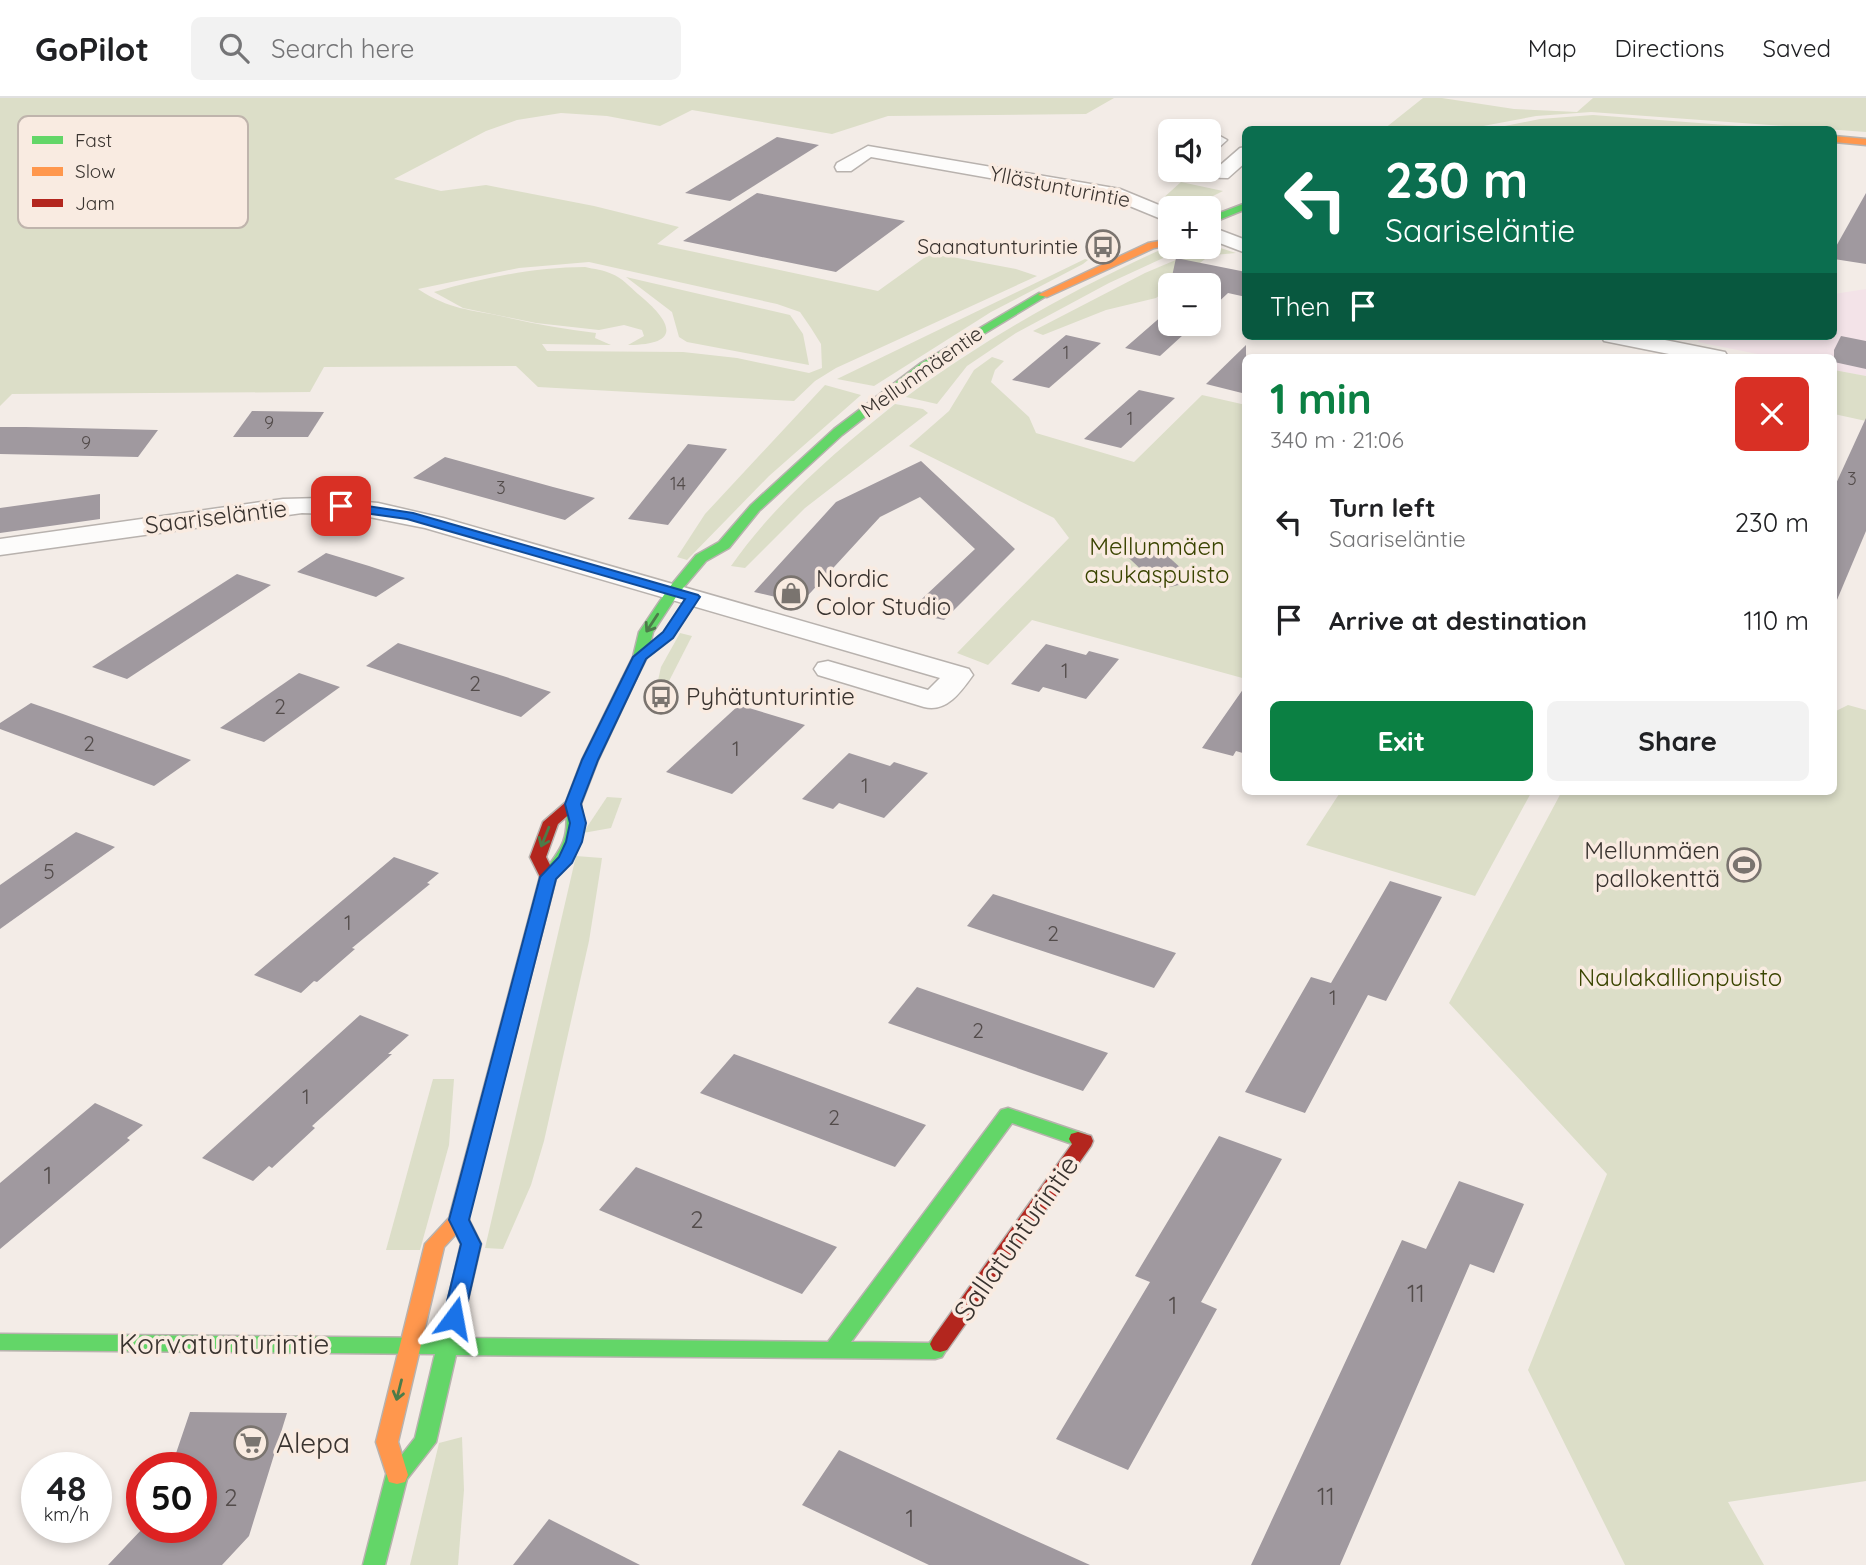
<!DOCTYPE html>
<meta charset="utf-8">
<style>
body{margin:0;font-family:Quicksand,sans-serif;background:#f2f2f2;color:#202124;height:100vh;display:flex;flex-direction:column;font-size:26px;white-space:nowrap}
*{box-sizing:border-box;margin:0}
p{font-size:23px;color:#757577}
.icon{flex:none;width:38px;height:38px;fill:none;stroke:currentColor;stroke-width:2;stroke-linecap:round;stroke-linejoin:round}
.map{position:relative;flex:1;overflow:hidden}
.side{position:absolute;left:1242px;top:256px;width:595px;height:441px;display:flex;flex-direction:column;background:#fff;border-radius:10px;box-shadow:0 4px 10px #0003}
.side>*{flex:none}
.guide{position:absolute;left:1242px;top:28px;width:595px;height:214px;border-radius:10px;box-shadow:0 4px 10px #0003;background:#0b6e4f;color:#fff;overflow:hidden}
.controls{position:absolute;left:1158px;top:21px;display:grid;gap:14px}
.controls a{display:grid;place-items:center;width:63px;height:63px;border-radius:10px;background:#fff;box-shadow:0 4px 10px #0003;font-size:35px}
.speed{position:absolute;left:21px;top:1354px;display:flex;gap:14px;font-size:35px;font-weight:700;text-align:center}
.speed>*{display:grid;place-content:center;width:91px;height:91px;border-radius:50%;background:#fff;box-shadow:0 4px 10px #0003;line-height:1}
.speed small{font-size:18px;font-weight:400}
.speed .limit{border:10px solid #d22;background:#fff;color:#111}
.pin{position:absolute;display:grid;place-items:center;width:60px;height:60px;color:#fff;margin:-30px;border-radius:14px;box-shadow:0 4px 10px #0006}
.me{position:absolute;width:77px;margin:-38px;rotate:13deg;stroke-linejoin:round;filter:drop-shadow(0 0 5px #0008)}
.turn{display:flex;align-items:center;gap:24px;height:147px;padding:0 28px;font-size:32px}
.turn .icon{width:91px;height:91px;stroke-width:2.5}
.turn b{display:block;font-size:49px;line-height:60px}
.then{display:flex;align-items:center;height:66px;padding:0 28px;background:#0003;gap:14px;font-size:26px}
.round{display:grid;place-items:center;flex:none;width:74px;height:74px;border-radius:10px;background:#f2f2f2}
.summary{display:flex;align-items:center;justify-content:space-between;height:119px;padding:0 28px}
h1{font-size:42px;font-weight:700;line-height:52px;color:#0b8043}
.action{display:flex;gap:14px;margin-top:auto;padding:14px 28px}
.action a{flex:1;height:80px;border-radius:10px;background:#0b8043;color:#fff;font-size:28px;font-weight:700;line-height:80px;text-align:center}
.action a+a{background:#f2f2f2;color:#202124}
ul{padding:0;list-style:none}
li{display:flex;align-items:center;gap:21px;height:98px;padding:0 28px}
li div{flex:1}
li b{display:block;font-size:26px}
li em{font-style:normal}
header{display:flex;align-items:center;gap:42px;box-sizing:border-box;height:98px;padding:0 35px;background:#fff;border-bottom:2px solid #e0e0e0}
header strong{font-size:33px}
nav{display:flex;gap:38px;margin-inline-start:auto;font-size:24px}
.search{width:490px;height:63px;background:#f2f2f2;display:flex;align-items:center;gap:18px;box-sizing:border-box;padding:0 24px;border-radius:10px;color:#757577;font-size:26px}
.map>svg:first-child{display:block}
.education{fill:#f3e3e8}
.green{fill:#dcdec8;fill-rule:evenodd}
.building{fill:#a0999f}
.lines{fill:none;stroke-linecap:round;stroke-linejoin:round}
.street-casing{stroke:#b8b2ae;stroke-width:3}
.fast-casing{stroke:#b8b2ae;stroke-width:3}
.slow-casing{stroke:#b8b2ae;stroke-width:3}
.jam-casing{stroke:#b8b2ae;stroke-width:3}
.street{fill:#fdfcfb;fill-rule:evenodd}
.fast{fill:#63d668;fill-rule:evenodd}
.slow{fill:#ff974d;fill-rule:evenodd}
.jam{fill:#b3261e;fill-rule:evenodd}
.oneway{stroke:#4c7c49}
.route{fill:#1a73e8;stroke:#114b97;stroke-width:2}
.labels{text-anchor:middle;stroke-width:7;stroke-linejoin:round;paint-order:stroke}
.far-number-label{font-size:18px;fill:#534c4b}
.far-street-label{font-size:21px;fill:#39332f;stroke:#f9ebe1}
.far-poi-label{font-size:21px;fill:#39332f;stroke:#f9ebe1;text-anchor:end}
.number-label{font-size:21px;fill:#534c4b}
.street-label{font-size:24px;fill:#39332f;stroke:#f9ebe1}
.park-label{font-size:24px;fill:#3a4401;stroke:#f9ebe1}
.poi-label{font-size:24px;fill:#39332f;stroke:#f9ebe1;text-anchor:start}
.near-number-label{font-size:24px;fill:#534c4b}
.near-street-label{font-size:28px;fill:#39332f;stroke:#f9ebe1}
.near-poi-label{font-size:28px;fill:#39332f;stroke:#f9ebe1;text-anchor:start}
.key{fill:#f9ebe1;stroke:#bfb4ac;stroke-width:2}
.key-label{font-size:19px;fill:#39332f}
</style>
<header>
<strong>GoPilot</strong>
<div class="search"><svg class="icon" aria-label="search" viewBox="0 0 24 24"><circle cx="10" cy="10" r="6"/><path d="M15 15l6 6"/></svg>Search here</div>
<nav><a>Map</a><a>Directions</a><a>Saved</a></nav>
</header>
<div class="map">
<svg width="1866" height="1467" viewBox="0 0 1866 1467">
<rect width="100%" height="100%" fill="#f3ece7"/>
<path class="education" d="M1866,191V278L1834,272V259H1772L1698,244L1701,238H1834V196Z"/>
<g class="green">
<path d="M0,0H1114L1086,16L888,18L832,36L692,12L660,28L607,18L561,15L517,22L486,33L394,81L441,93L486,87L594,108L679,129L657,146L878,193L931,155L1016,171L1037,178L836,270L815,283L794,303L538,289L516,268L324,269L310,294L12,296L0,308ZM589,164L777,206L800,214L811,230L821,246L822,270L809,275L737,260L683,254L547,253L542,246L611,247L595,240L596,235C565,231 535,226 505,219C469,211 450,212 418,191L519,170Z"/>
<path d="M1423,0H1442L1514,11L1577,14L1593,0H1866V34L1591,14L1536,18L1467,31H1384Z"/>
<path d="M1593,17L1752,29L1490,31L1540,21Z"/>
<path d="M1181,84L1223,93C1204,102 1181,118 1161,106V102Z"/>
<path d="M1171,147L1187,149L1109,185L1016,235L967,268L937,306L906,299C991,237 1075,190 1171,147Z"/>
<path d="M1211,147L1236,155L1214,157L1205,161L1156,200L1106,212L1043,237L1033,233L1145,175Z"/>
<path d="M1085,161L1088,162L1083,166L991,214L874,288L837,281Z"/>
<path d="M585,169C594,171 604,172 612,176C621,179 630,189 638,196C670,222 685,247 628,247L644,238L642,232L624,227L599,232L536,225L463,210L434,194C482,180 535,169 585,169Z"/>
<path d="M626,179L790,217L803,236L809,267L687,244L679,239L672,214Z"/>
<path d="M992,259L1004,263L995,272L991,284L1029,319L1036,335L1134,364L1202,297L1246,307V581L1032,522L988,567L957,555L1069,440L1054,420L909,348L949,313L974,272Z"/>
<path d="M1834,272L1866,278V323L1834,316Z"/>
<path d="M825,287L861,297L769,378L687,462L677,459L705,416Z"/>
<path d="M895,306L923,311L928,315L805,410L745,470L731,468C775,405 835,354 895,306Z"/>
<path d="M680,535L692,538L667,587H657L661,569Z"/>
<path d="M1848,607L1866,612V1383L1728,1404L1764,1467H1625L1528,1272L1607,1076L1449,905L1562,693H1834V614Z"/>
<path d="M1341,693H1532L1475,798L1306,747Z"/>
<path d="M607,699L622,700L611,730L583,735Z"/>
<path d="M576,758L602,760L601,767L589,843L544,1043L531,1087L503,1151L485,1150Z"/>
<path d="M433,981H454L449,1047L420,1152H386Z"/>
<path d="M462,1339L464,1392L458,1467H410L439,1345Z"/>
</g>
<g class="building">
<path d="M777,39L819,47L730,103L685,95Z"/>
<path d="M757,95L820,107L905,123L836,174L683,143Z"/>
<path d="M1866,95V166L1834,161V152Z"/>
<path d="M1176,160L1246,174V199L1228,195L1209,213V187L1171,183Z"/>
<path d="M1171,210V226H1195L1160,258L1125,250Z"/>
<path d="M1066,237L1101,245L1049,290L1012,282Z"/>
<path d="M1841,238L1866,243V271L1834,264V252Z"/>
<path d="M1246,247V296L1206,286Z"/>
<path d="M1139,292L1175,300L1121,350L1084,341Z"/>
<path d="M252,313L324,314L308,339H233Z"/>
<path d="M1866,320V433L1834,509V390Z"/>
<path d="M0,329H26L158,332L138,359L0,356Z"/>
<path d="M688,346L727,351L668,427L628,421Z"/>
<path d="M445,359L553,389L595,400L565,422L413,380Z"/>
<path d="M921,363L1015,451L944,522L908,514L975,451L920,399L880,419L801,505L754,494L836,404Z"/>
<path d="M100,396V421L0,435V410Z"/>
<path d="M1149,441L1195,483L1162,491L1116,448Z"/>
<path d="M326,455L369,468L405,480L376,499L297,474Z"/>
<path d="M237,476L271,487L127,581L92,569Z"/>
<path d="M398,545L503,578L551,594L521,619L366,568Z"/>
<path d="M1046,546L1086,557L1089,553L1119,561L1086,601L1043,589L1039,594L1011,586Z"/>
<path d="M299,575L340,589L264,644L220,630Z"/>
<path d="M1246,587V656L1236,653L1233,658L1202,650Z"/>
<path d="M31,605L63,616L191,662L154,688L0,631V625Z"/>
<path d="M739,607L805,627L732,696L666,674Z"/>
<path d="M849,655L890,668L894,664L928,675L884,720L839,705L833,711L802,701Z"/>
<path d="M76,734L115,749L0,831V787Z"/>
<path d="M394,759L439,775L427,785L430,786L352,850L355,851L317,884L314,883L301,895L254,877Z"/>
<path d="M1390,783L1442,799L1386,903L1368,897L1305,1015L1245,994L1311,879L1331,885Z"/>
<path d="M993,796L1176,855L1154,890L967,828Z"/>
<path d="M917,889L1108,955L1083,993L888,925Z"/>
<path d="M360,917L409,937L388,956H392L312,1028L315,1030L272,1070L269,1068L253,1083L202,1060Z"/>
<path d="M734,956L926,1027L895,1069L700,995Z"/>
<path d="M95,1005L143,1027L127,1040L130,1042L0,1151V1085Z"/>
<path d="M1219,1038L1282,1061L1201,1204L1217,1211L1128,1372L1056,1341L1150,1184L1135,1178Z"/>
<path d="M636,1069L837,1149L802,1196L599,1112Z"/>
<path d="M1459,1083L1524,1106L1494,1175L1470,1166L1340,1467H1251L1402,1142L1426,1151Z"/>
<path d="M190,1314L287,1315L249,1438L222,1467H108L143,1430H201V1370H171Z"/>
<path d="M839,1352L1019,1435L1090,1467H929L802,1407Z"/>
<path d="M549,1421L640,1467H513Z"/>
</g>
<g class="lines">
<defs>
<g id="street">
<path d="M1218,37L1227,42L1215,53L1209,54V40Z"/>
<path d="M868,48L1120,91L1171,112V125L1115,102L871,59L851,73H837L835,69L837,65Z"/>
<path d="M1246,49V64L1228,80L1180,79L1171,73L1217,70L1240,50Z"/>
<path d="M1209,128L1246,142V155L1209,141Z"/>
<path d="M1601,238H1645L1725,254L1728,259H1684L1604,243Z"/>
<path d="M321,400L378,405L443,420L969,571L973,577C961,594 946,615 924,609L818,577L814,571L818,565L828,563L928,592L940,580L425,430L359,417L302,415L0,457V441L283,401Z"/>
</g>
<g id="fast">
<path d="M1246,105V111L1209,126V119Z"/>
<path d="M1039,195L1048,197L929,269L842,337L759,413L729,450L706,463L678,496L653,534L647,559L636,581L634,584H624L622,581L633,559L639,534L668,491L696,457L719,444L751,407L834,331L921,265Z"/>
<path d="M573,701L581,706C586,736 576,758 556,780L468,1120L481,1146L459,1240L828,1244L1001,1012L1008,1010L1085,1036L1087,1041L1085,1046L1078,1048L1012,1025L851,1244L929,1245C935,1238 940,1238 947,1240L950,1246L942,1259L935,1261L456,1257L436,1344L407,1381L385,1467H363L386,1377L415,1340L435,1256L0,1252V1236L439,1240L461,1146L449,1122L450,1117L540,779C560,752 571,742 565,706Z"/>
</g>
<g id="slow">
<path d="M1834,38L1866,41V47L1834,44Z"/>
<path d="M1171,141V147L1154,150L1047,199L1038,197L1148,145Z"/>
<path d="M460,1110L467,1112L469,1122L444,1149L398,1344L408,1377L405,1384L397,1386L389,1384L376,1344L425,1146L450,1119L453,1112Z"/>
</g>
<g id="jam">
<path d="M629,577L636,581L598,662L581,706L558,726L546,759L556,779L548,784L542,783L530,759L543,724L566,704L582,662L622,581Z"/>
<path d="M1078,1034L1091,1038L1093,1043L1091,1048L947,1252L940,1254L933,1252L930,1246L933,1240L1072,1046L1069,1041L1071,1036Z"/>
</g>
</defs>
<use href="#street" class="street-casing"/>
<use href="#fast" class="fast-casing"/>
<use href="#slow" class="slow-casing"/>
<use href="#jam" class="jam-casing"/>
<use href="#street" class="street"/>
<use href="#fast" class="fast"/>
<use href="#slow" class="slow"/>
<use href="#jam" class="jam"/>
</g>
<defs><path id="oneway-shaft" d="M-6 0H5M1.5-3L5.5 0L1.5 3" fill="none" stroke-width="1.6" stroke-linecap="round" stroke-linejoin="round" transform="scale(1.75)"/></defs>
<g class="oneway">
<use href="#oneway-shaft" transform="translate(652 525) rotate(123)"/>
<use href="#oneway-shaft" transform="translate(545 739) rotate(112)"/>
<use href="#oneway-shaft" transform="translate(399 1292) rotate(104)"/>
</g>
<path class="route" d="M341,404L413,415L698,497L700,499L673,540L646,561L598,662L581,706L586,725L582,744L572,765L556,781L469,1122L481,1146L464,1220L461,1226L454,1228L446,1226L443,1220L461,1146L449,1122L540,779L559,759L566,744L570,725L565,706L582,662L633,559L663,534L685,501L407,421L336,411L334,408Z"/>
<defs>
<symbol id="bus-ring" viewBox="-11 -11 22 22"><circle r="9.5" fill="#f9ebe1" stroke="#7a746f" stroke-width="1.5"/><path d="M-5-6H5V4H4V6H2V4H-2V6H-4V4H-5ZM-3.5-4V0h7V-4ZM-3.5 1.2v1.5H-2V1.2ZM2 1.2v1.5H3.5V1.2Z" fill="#7a746f"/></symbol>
<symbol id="shop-ring" viewBox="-11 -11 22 22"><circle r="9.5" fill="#f9ebe1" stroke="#7a746f" stroke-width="1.5"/><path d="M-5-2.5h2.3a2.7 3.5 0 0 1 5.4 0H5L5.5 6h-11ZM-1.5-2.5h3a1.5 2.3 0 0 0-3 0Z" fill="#7a746f"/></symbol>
<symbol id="stadium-ring" viewBox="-11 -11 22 22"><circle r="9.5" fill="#f9ebe1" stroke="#7a746f" stroke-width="1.5"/><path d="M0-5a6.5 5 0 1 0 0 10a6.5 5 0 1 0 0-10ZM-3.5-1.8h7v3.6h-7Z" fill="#7a746f"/></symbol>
<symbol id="supermarket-ring" viewBox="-11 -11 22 22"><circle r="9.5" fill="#f9ebe1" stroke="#7a746f" stroke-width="1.5"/><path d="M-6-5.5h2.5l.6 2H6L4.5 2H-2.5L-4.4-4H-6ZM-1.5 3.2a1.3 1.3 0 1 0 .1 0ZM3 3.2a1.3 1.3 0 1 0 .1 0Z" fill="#7a746f"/></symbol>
</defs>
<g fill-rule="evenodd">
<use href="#bus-ring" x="1084" y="130" width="38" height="38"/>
<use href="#shop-ring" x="772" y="476" width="38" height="38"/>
<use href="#bus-ring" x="642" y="580" width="38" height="38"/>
<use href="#stadium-ring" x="1725" y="748" width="38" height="38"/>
<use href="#supermarket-ring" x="232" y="1326" width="38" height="38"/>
</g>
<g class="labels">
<g class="far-number-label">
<text x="1066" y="261">1</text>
<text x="1130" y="327">1</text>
<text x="269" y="331">9</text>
<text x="86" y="351">9</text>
<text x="1852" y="387">3</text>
<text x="678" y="392">14</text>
<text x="501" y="396">3</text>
</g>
<g class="far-street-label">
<text transform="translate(1060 89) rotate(11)" y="7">Yllästunturintie</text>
<text transform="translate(922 274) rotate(-35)" y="7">Mellunmäentie</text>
</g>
<g class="far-poi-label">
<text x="1078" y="156">Saanatunturintie</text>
</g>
<g class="number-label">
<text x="1065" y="580">1</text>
<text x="475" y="593">2</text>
<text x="280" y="616">2</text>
<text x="89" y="653">2</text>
<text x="736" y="658">1</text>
<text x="865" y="695">1</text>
<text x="49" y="781">5</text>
<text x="348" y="832">1</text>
<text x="1053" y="843">2</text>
<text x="1333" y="907">1</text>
<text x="978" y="940">2</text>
<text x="306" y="1006">1</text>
<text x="834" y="1027">2</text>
</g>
<g class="street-label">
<text transform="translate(216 419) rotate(-7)" y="8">Saariseläntie</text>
</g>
<g class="park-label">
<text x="1157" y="457">Mellunmäen<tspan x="1157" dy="28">asukaspuisto</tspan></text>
<text x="1680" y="888">Naulakallionpuisto</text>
</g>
<g class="poi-label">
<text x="816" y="489">Nordic<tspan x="816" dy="28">Color Studio</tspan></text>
<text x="686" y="607">Pyhätunturintie</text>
<text x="1720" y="761" text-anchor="end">Mellunmäen<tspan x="1720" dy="28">pallokenttä</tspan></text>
</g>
<g class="near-number-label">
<text x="48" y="1086">1</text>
<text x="697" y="1130">2</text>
<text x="1416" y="1204">11</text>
<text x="1173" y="1216">1</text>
<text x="1326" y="1407">11</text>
<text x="231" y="1408">2</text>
<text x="910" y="1429">1</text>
</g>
<g class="near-street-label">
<text transform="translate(1016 1140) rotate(-55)" y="10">Sallatunturintie</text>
<text x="224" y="1256">Korvatunturintie</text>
</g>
<g class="near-poi-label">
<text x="276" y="1355">Alepa</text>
</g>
</g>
<rect x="18" y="18" width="230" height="112" rx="10" class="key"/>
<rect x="32" y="38" width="31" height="8" fill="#63d668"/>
<rect x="32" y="69" width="31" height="9" fill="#ff974d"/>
<rect x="32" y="101" width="31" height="8" fill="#b3261e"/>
<g class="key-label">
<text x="75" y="49">Fast</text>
<text x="75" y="80">Slow</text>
<text x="75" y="112">Jam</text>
</g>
</svg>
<div class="controls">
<a><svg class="icon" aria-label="sound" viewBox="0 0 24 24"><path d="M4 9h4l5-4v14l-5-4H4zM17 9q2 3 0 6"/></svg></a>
<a>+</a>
<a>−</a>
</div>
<div class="speed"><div>48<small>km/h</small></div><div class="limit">50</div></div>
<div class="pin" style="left:341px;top:408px;background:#d93025"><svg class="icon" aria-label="arrive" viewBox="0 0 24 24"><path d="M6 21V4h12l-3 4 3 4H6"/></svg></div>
<svg class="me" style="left:454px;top:1220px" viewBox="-20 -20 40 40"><path d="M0-17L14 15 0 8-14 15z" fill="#1a73e8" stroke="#fff" stroke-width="4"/></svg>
<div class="guide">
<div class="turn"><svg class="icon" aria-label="left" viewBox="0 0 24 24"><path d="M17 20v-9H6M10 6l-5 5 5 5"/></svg><div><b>230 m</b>Saariseläntie</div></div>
<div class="then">Then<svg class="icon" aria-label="arrive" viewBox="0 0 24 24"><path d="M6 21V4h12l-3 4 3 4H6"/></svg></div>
</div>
<section class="side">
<div class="summary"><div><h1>1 min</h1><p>340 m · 21:06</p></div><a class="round" style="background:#d93025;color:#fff"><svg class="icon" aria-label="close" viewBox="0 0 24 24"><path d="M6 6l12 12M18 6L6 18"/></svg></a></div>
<ul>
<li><svg class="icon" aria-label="left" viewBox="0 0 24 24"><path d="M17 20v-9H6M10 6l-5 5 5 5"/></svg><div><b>Turn left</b><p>Saariseläntie</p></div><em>230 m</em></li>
<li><svg class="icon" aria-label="arrive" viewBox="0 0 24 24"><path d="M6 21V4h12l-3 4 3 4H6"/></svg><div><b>Arrive at destination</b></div><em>110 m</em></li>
</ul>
<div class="action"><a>Exit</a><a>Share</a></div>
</section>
</div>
